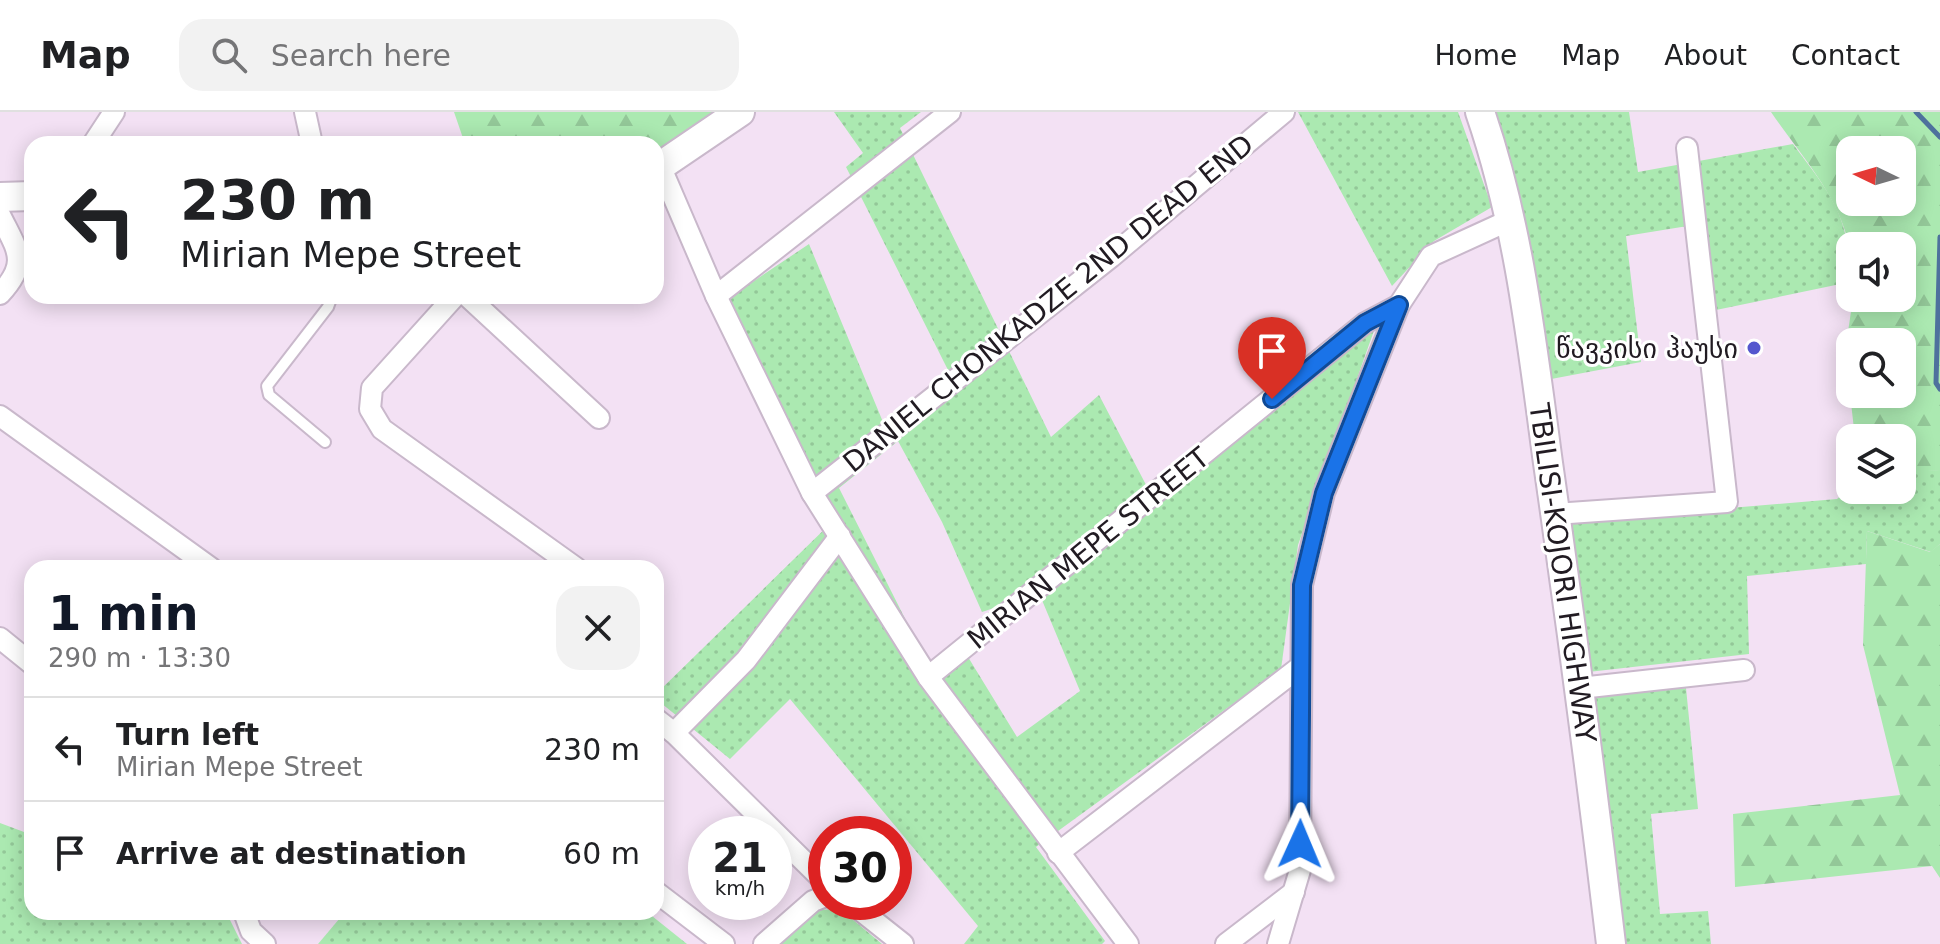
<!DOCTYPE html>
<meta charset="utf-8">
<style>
body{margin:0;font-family:"DejaVu Sans","Noto Sans Georgian",sans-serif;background:#f2f2f2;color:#202124;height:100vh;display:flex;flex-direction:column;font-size:30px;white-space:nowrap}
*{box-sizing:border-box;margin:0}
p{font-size:26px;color:#757577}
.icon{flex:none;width:44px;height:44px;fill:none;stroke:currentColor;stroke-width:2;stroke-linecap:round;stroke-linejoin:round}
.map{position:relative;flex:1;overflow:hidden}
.details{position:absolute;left:24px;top:448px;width:640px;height:360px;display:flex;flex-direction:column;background:#fff;border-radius:24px;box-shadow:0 4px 20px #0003}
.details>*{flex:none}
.hud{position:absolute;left:24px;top:24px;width:640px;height:168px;border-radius:24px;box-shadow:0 4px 20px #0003;background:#fff;color:#202124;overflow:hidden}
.needle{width:52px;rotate:275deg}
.tools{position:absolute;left:1836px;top:24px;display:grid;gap:16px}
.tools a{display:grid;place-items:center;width:80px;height:80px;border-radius:16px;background:#fff;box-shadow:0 4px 20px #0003;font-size:40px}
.speed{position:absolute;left:688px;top:704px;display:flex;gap:16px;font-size:40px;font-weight:700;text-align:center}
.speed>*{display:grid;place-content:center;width:104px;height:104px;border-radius:50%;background:#fff;box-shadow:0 4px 20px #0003;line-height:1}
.speed small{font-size:20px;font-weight:400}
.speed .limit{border:12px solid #d22;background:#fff;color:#111}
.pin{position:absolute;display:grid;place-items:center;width:68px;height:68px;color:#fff;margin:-82px -34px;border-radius:50% 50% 50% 0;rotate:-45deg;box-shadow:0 0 8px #0007}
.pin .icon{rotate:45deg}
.me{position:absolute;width:88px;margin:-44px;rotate:1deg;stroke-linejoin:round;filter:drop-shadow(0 0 6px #0008)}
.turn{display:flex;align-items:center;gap:28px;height:168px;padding:0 24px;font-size:36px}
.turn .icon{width:104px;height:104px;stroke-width:2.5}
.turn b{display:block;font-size:56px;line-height:68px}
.round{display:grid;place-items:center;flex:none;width:84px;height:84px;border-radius:24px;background:#f2f2f2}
.overview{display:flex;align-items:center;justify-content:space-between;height:136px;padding:0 24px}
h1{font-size:48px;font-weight:700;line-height:60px;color:#111827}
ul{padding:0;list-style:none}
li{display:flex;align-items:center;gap:24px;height:104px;padding:0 24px;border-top:2px solid #e0e0e0}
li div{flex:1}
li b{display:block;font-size:30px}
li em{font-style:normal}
header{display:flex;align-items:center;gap:48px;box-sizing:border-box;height:112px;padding:0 40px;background:#fff;border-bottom:2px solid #e0e0e0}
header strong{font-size:38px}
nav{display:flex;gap:44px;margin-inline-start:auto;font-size:28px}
.search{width:560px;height:72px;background:#f2f2f2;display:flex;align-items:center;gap:20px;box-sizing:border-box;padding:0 28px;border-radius:24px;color:#757577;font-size:30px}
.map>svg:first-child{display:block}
.green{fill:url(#green-dots);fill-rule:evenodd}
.forest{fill:url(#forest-firs);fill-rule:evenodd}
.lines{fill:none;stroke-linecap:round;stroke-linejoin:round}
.stream{stroke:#4e719d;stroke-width:5}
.service-casing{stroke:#c9b8cb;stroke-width:14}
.minor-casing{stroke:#c9b8cb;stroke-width:24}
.secondary-casing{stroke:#c9b8cb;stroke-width:32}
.service{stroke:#fff;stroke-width:10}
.minor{stroke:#fff;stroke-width:20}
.secondary{stroke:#fff;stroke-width:28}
.route-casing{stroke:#114b97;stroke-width:20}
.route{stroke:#1a73e8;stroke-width:14}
.poi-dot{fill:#5457ce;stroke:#fff;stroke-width:3}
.labels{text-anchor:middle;stroke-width:6;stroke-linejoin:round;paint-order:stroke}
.street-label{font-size:28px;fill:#211b22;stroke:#fff}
.poi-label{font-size:28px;fill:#211b22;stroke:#fff;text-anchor:end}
</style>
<header>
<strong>Map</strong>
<div class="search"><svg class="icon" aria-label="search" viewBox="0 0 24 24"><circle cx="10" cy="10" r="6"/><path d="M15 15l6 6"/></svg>Search here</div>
<nav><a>Home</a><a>Map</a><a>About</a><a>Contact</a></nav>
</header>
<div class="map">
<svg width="1940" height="832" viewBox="0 0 1940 832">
<defs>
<pattern id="green-dots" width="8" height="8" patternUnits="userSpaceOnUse" patternTransform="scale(2)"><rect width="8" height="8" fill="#abe9b1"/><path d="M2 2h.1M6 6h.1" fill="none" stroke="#93c798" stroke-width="1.8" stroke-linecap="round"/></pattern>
<pattern id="forest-firs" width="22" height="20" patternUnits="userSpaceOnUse" patternTransform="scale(2)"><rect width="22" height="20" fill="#abe9b1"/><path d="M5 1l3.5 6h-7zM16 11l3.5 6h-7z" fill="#93c798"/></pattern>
</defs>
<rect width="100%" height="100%" fill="#f3e1f4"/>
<g class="green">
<path d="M834,0H921L900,16L1051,325L1099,283L1155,390L1376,213L1298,433L1281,557L1036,735L1105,829L1102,832H964L978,814L790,587L730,647L656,587V582L836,406L727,187L809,132L883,310L949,260L846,55L863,41ZM898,329L942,410L982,500L1039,481L1080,579L1017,625L957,527L928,552L839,376Z"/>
<path d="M1298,0H1458L1492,95L1434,129L1392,174Z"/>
<path d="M1490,0H1629L1638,60L1793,32C1831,83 1850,103 1850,170L1716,198L1700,112L1626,124L1641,250L1546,268Z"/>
<path d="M1916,357L1940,359V432L1931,440L1867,419L1866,452L1747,464L1749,542L1588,560L1564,410L1837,387L1850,376V378H1902V358Z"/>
<path d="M1686,576L1698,697L1651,702L1660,802L1708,799L1711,832H1619L1590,584Z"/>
<path d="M0,711L32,723V800H226L242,832H0Z"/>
<path d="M840,797L882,832H781L817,798Z"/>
<path d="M345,800H647L687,832H318Z"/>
</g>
<g class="forest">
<path d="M454,0H723L656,49V32H465Z"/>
<path d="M1771,0H1940V359L1902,358V326H1855L1850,282H1902V230H1850V279L1845,240L1853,186H1902V134H1850V138C1840,84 1801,44 1771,0ZM1850,38H1902V90H1850Z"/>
<path d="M1867,419L1930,440L1940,432V766L1932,754L1735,775L1733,702L1900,683L1863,533Z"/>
</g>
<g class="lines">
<g class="stream">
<path d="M1916,0L1940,25"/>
<path d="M1940,125L1936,271L1940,277"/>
</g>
<defs>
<path id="service" d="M325,330L269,283L267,274L328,195L332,184"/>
<g id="minor">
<path d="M305,0L312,32"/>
<path d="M93,32L114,0"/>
<path d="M661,56L716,184L812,381L928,565L1128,832"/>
<path d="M0,103C17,138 30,150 0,182"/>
<path d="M455,184L372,276L370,297L382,317L576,456"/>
<path d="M467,184L599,306"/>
<path d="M716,184L950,0"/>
<path d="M0,304L211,456"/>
<path d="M812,381L1111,145L1284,0"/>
<path d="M1555,402L1727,390L1687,36"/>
<path d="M0,526L32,552"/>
<path d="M928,565L1365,211L1399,193L1431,144L1512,107"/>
<path d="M1580,576L1744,558"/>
<path d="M656,607L674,621L826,771"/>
<path d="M674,621L746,548L840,424"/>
<path d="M1058,741L1300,555"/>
<path d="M656,780L724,832"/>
<path d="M850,790L903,832"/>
<path d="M244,800L251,819L265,832"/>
<path d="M764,832L813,789L826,784"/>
<path d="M1226,832L1294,780"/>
<path d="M1278,832L1300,758L1302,473L1324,381L1399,193"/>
</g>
<g id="secondary">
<path d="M1480,0C1519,113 1532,232 1548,351C1571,511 1592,671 1611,832"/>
<path d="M656,57L740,0"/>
<path d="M0,85L32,84"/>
</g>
</defs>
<use href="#service" class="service-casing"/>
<use href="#minor" class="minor-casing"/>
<use href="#secondary" class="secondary-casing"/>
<use href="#service" class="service"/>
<use href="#minor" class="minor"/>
<use href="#secondary" class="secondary"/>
</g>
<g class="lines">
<defs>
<path id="route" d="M1272,287L1365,211L1399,193L1324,381L1302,473L1300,732"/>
</defs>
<use href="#route" class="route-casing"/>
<use href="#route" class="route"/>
</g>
<circle class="poi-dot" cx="1754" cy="236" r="8"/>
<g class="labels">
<g class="street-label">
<text transform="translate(1048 191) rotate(-39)" y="10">DANIEL CHONKADZE 2ND DEAD END</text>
<text transform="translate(1088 436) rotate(-39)" y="10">MIRIAN MEPE STREET</text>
<text transform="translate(1563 461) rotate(82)" y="10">TBILISI-KOJORI HIGHWAY</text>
</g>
<g class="poi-label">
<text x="1738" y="246">წავკისი ჰაუსი</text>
</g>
</g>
</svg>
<div class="tools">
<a><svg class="needle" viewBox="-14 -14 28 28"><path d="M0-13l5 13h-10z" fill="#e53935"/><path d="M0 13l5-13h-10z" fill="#757577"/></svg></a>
<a><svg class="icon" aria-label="sound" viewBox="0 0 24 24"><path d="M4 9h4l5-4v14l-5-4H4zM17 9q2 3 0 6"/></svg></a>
<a><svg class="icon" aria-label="search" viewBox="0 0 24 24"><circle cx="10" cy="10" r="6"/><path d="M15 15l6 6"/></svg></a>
<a><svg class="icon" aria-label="layers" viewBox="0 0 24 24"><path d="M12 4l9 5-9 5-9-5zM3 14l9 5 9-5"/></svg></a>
</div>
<div class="speed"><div>21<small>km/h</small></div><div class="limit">30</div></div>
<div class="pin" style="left:1272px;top:287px;background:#d93025"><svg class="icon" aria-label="arrive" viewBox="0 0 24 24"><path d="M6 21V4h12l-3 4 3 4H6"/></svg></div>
<svg class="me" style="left:1300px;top:732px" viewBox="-20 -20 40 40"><path d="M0-17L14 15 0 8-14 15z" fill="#1a73e8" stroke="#fff" stroke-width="4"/></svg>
<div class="hud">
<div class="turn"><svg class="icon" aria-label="left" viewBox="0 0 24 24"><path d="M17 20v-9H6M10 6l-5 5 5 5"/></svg><div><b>230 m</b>Mirian Mepe Street</div></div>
</div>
<section class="details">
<div class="overview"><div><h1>1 min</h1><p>290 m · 13:30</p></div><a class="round"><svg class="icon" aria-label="close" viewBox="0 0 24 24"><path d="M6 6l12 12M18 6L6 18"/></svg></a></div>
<ul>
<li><svg class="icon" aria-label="left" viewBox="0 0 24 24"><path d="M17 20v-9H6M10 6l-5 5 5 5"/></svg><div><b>Turn left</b><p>Mirian Mepe Street</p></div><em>230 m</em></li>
<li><svg class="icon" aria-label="arrive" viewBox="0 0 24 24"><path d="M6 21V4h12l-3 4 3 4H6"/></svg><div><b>Arrive at destination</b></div><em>60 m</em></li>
</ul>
</section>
</div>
